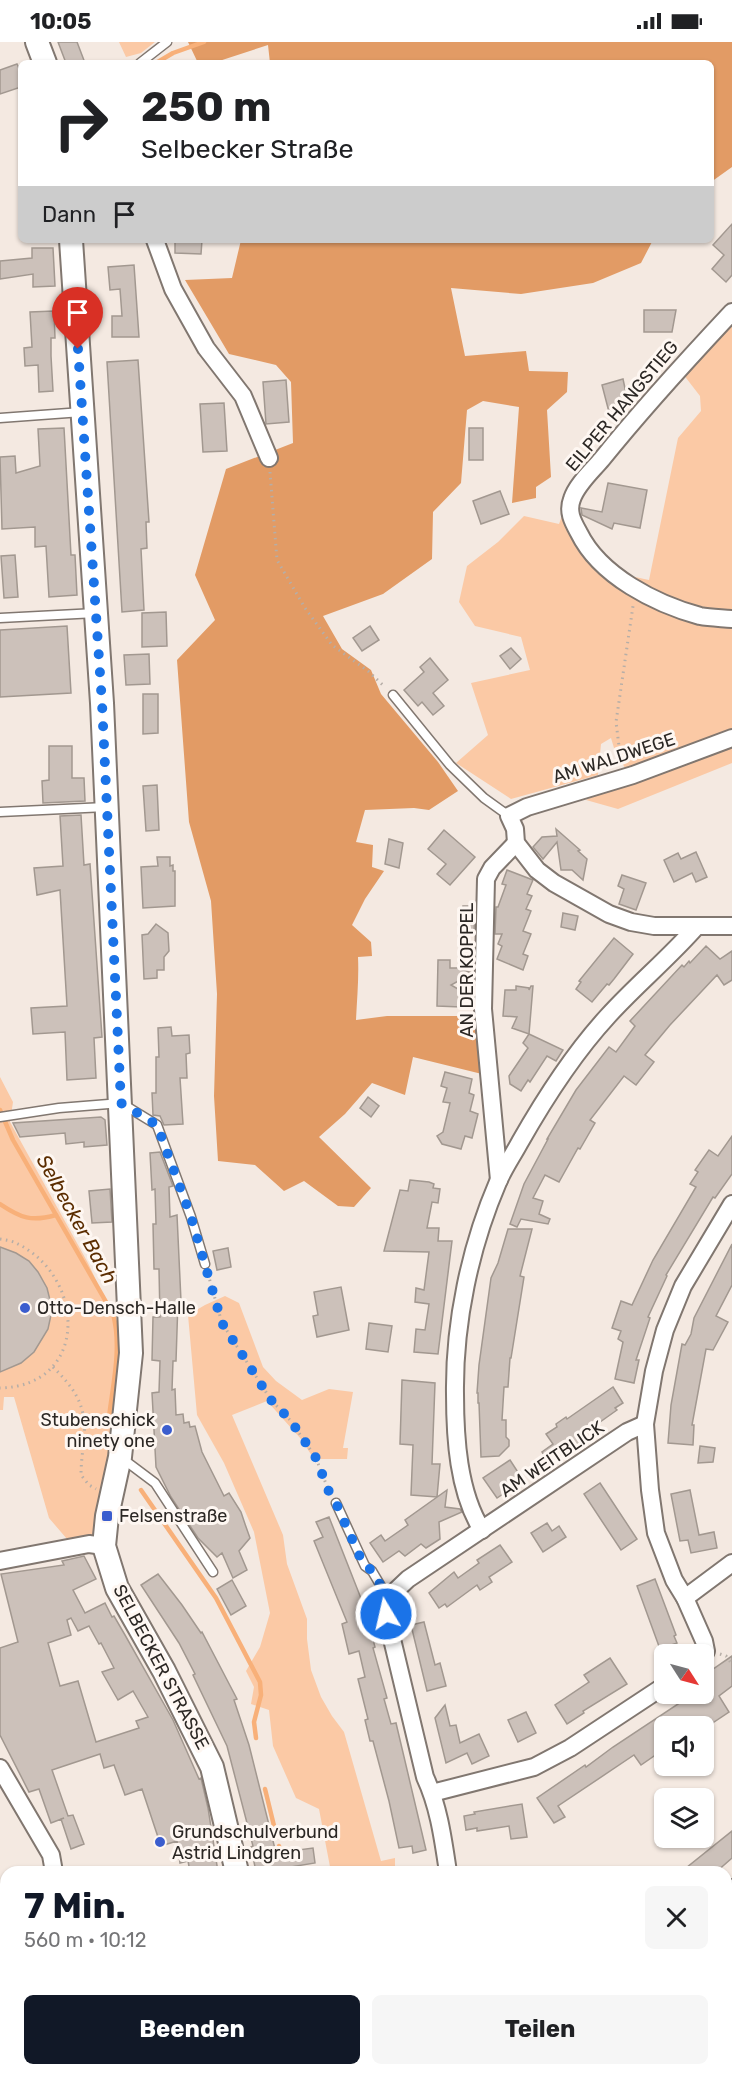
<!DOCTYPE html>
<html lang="de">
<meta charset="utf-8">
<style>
body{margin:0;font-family:Rubik,sans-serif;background:#f6f6f6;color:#202124;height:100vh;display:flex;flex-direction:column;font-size:22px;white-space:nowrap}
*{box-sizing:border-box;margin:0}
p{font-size:20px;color:#757577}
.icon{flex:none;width:33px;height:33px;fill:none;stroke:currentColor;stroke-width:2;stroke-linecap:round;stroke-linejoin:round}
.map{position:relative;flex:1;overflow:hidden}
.panel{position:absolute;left:0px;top:1824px;width:732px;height:210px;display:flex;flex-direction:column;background:#fff;border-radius:18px 18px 0 0;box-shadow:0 2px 4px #0004}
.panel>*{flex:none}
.guide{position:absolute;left:18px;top:18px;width:696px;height:183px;border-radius:9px;box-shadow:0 2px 4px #0004;background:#fff;color:#202124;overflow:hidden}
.needle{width:39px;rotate:126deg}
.buttons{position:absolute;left:654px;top:1602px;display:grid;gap:12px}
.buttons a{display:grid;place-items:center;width:60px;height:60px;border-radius:9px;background:#fff;box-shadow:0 2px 4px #0004;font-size:30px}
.pin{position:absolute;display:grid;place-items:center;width:51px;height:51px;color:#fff;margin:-62px -26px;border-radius:50% 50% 50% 0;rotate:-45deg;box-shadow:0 0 6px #0007}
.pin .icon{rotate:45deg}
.me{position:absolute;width:66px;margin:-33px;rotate:351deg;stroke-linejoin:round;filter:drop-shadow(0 0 4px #0008)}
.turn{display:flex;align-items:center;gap:21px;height:126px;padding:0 24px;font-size:27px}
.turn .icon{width:78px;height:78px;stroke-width:2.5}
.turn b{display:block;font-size:42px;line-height:51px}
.then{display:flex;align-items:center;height:57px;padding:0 24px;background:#0003;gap:12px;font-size:22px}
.round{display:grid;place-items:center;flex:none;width:63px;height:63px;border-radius:9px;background:#f6f6f6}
.head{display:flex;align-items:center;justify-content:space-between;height:102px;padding:0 24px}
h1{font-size:36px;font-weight:700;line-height:45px;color:#111827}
.button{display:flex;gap:12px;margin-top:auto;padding:12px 24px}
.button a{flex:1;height:69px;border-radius:9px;background:#111827;color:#fff;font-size:24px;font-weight:700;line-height:69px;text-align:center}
.button a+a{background:#f6f6f6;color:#202124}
.status{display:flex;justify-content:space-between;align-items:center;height:42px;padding:0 30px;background:#fff;direction:ltr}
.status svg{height:16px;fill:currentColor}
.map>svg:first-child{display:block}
.green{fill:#fbc9a5}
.forest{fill:#e29b65}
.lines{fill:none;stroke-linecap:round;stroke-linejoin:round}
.stream{stroke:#f8b079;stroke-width:4.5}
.building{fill:#ccc1ba;stroke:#a29890;stroke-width:1.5;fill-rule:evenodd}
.service-casing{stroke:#817770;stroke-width:11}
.minor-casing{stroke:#817770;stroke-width:20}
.secondary-casing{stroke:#817770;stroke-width:26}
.path{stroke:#b6aea7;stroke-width:3;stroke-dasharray:1.5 4.5;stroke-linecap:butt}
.service{stroke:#fff;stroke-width:8}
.minor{stroke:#fff;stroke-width:16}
.secondary{stroke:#fff;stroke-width:22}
.route{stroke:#1a73e8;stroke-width:10;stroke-dasharray:0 18}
.poi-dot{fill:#3b5dce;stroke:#fef7f2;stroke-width:2}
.labels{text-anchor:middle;stroke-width:6;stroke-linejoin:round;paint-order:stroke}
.street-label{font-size:18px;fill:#2b2724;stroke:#fef7f2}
.poi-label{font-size:18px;fill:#2b2724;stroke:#fef7f2;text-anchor:start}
.water-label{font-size:20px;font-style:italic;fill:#5b2d01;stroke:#fef7f2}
</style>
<div class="status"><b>10:05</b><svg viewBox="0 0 49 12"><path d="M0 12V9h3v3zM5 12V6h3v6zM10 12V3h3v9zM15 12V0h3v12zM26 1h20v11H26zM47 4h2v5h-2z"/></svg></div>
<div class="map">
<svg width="732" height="2034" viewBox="0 0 732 2034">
<rect width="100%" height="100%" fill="#f4e9e1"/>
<g class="green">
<path d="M119,0H155L141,11L126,15Z"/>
<path d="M732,280V721L618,767L586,758L615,743L631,737L614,706L611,696L601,702L598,733L511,757L456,721L488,693L471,641L530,628L521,595L475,584L459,560L467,524L498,500L524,474L559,482L562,474L574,473L595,506L634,540L635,535L649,538L678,396L701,369L700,354L683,332L695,323Z"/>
<path d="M0,1035L13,1060L10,1080L88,1221L124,1298L98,1498L67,1497L49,1476L14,1355H4L3,1368H0Z"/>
<path d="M225,1254L239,1261L263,1325L276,1339L302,1358L329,1347L353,1350L343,1406H348L347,1417H314L301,1397L267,1359L232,1373L283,1493L287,1522L307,1577V1597L311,1628L321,1655L332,1674L344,1690L381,1819L395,1816V1830H331L319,1767L296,1756L273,1704L269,1668L251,1662L254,1645L246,1629L260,1605L270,1571L254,1490L224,1421L197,1373L188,1273L205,1263Z"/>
</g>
<g class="forest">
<path d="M188,0H732V125L711,140V21H270L268,3L213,21H198Z"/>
<path d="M241,198H653L641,221L593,241L521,252L451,246L465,314L526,309L529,329L568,330L567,350L547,368L551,435L536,445V456L512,461L519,365L483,359L467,368L461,441L433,470L432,517L383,552L323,574L342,607L371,628L381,652L438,720L458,749L429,768L414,766L365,768L356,800L373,803L372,825L384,829L365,857L352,883L371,900L372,914L358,915C359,936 357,957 356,978L387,974H478L486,1033L413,1015L405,1053L372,1041L345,1072L319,1095L371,1146L354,1165L338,1164L304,1139L284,1149L255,1123L218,1119L214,1054L217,952L211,859L189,780L177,618L215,578L195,533L226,427L293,401L291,340L276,323L229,312L185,238L232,236Z"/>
</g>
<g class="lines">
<g class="stream">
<path d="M156,21L173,11L204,0"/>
<path d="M0,1068L13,1098L113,1272C122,1304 113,1342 109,1375"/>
<path d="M0,1162C21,1176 31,1180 56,1173"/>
<path d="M141,1448L216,1556L260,1640L261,1653L254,1680L256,1696"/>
<path d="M265,1747L276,1792"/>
<path d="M279,1804L285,1830"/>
<path d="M310,2034V2028"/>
</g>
</g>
<g class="building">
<path d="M58,0H77L85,21H66Z"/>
<path d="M17,22L21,31V45L0,52V28Z"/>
<path d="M732,182V233L726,240L712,227L724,213L713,203Z"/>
<path d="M175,198H202L201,212L175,211Z"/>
<path d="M32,206H53L55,244L33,245V232L0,237V219L32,216Z"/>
<path d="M134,223L139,295H112V274H122L120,247L110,248L108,225Z"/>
<path d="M644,268H676L672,290H644Z"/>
<path d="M54,269L55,296H51V314L53,349L39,350L38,323L25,324L24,306L32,305L30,270Z"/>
<path d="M138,318L149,480H146L147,506L141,507L144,568L122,570L107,320Z"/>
<path d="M623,337L629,365L609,370L602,343Z"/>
<path d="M286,338L289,380L266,382L263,340Z"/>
<path d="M224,361L227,409L203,410L200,362Z"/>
<path d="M64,386L71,513H75L77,553L49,555L46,504L35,505V485L2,487L0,415L15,414L16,431L40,424L38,387Z"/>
<rect x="469" y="386" width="14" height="32"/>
<path d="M608,441L647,448L640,486L614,481L612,487L582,473L581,466L602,470Z"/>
<path d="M500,449L509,472L481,482L473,459Z"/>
<path d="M15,513L18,555L4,556L1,514Z"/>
<path d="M166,570L167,604L142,605V571Z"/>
<path d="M67,584L71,651L0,655V588Z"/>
<path d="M370,584L379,598L362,609L353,596Z"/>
<path d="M511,606L521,617L510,627L500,614Z"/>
<path d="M149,612L150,642L126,643L124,613Z"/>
<path d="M430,616L448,638L433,651L444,664L433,673L422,660L418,664L404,648L424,630L420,625Z"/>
<path d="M143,652H158V691L143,692Z"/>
<path d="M49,704H72V736H84L85,759L43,761L42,739L49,738Z"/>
<path d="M157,743L159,788L146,789L143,744Z"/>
<path d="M81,773L84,823L90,822L102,995L94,996L96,1036L67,1038L65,990L33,992L31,966L67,964L60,848L37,853L34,826L63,824L60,774Z"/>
<path d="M556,787L580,808L578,809L587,817L583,838L572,828H561L557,800L543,817L533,805L542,795L557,794Z"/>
<path d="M444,788L475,815L450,843L437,832L446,822L428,807Z"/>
<path d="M389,797L403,801L399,826L385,822Z"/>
<path d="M696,810L707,835L696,840L692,831L674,840L664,818L678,811L681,817Z"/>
<path d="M157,815H170V824L173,823V829H175V864L143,866L141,825L158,824Z"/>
<path d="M507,828L533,838L527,852L532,854L526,867L531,869L523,889L531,892L523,912L528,914L523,928L497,917L502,904L498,902L502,892H495L496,865H498L506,843L502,842Z"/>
<path d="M622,833L646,841L636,868L619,862L624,847L618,844Z"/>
<path d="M463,864H475L474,891H462Z"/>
<path d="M563,871L578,874L575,888L561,885Z"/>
<path d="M156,882L168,891L169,909L164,915V928H157V936L144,937L142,893L148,892Z"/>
<path d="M614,896L633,912L614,937L609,943L607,942L592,960L576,947L581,940L579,939Z"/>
<path d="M706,904L720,917L732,909V938L724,943L717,933L670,983L645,1013L654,1020L636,1043L624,1034L590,1078L595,1081L580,1107L578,1106L559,1140L545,1133L533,1156L543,1159L539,1172L550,1177L548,1182L521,1177L517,1185L510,1182L524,1142L548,1097H547L576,1048L609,1005L616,1010L635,984L630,979L682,923L684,925L689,919L690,921Z"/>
<path d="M438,918H450V926H462V928L473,931L451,943L470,954L461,958V965L437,964Z"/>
<path d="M516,944L529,946V948L531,944H533L529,992L512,986L517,975L503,974L505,948H516Z"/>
<path d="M171,985L172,994L189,993L190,1011L186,1012L187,1036H180L183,1082L164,1083L160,1074L153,1073L152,1051H156V1015H159L158,986Z"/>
<path d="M529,992L563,1008L556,1019L547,1014L530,1040L528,1038L521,1049L510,1042L509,1034L528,1006L523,1001Z"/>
<path d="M445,1030L472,1037L469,1051L474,1053L470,1069L478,1072L472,1096L465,1094L461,1107L442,1102L437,1094L443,1090L450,1061L443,1060L447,1046L441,1044Z"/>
<path d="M368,1055L379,1064L371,1075L360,1066Z"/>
<path d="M101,1075L105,1078L107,1103L84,1105V1100L66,1102L65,1091L20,1095L13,1081Z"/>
<path d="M732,1094V1132L715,1156L713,1155L666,1233L667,1234L648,1275L650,1276L636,1318H639L634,1341L615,1337L623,1300L618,1297L621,1289L612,1286L621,1259L632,1263L653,1218L696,1145L690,1142L698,1130L695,1128L709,1108L718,1114Z"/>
<path d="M160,1110L173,1144L169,1145L170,1175L177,1173L181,1259H178L176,1319H173L172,1348L175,1347L176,1373L183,1372L184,1381L189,1380L190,1385L195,1384L202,1410L224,1454L229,1451L241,1470L245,1482L250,1496L239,1509L247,1528L233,1536L222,1511L217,1515L198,1496L171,1455L156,1425L152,1351L159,1350L160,1319L152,1318L153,1275H160L159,1227H154L153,1182H156L155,1147L152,1148L150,1111Z"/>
<path d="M410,1138L429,1140L434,1142L433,1146L440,1147L438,1161L432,1160L427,1186H439L438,1199H452L438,1312L414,1310L416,1287L425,1288L429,1262L415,1260L416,1246L424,1248L429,1210L384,1209L400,1148L408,1149Z"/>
<path d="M110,1147L112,1180L92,1181L89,1149Z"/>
<path d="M508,1187H532L520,1234L524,1235L511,1316H510L508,1345H504L502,1378H506V1395L509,1398V1404L499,1414L481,1415L479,1361H478V1351H477L479,1323L491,1236L498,1221Z"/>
<path d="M732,1202V1243L716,1274L728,1280L713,1308L706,1307L692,1383H694L693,1403L668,1401L671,1363L682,1302L685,1303L691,1292L694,1276Z"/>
<path d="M0,1205L16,1211L29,1219L38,1230L47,1246L50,1258L51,1273L48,1287L34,1310L21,1321L0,1330Z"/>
<path d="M228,1206L231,1225L217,1228L213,1209Z"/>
<path d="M341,1245L349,1288L317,1295L313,1274L318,1273L314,1250Z"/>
<path d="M369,1281L392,1284L388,1310L366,1307Z"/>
<path d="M402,1338L435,1341L432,1422H440L437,1455L411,1453L413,1403L400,1402Z"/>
<path d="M613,1345L623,1361L615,1366L617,1368L579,1395L582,1399L549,1421L542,1410L553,1402L546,1392L557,1385L556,1382L566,1375L567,1377Z"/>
<path d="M700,1404L715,1406L713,1420L698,1421Z"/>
<path d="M510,1418L525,1441L511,1450L509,1448L497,1456L483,1436Z"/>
<path d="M600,1441L637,1497L621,1508L584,1452Z"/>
<path d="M447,1448L445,1465L460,1467L462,1470L439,1480L440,1497L426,1506L421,1502L405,1514L399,1509L383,1520L370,1501L381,1493L385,1499L408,1483L405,1478Z"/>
<path d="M690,1448L699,1493L714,1490L717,1506L691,1511L688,1498L680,1499L671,1452Z"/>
<path d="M329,1475L364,1564L375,1605L373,1606L387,1656L384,1657L391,1682L396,1681L426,1808L413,1811L412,1804L399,1806L389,1759L373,1699H370L365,1678L368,1677L358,1637L365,1635L359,1609L349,1612L342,1582L347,1580L314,1499L323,1495L316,1480Z"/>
<path d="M547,1481L552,1489L559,1484L566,1495L543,1510L531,1491Z"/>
<path d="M500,1503L512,1520L489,1535L492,1540L480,1548L477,1543L447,1565L445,1562L439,1566L429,1551L454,1530L458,1536L479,1521L477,1518Z"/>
<path d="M84,1514L96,1537L73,1548L85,1571L105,1561L112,1575L114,1574L125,1593L173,1678L199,1737L201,1736L208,1766L218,1830H190L188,1819L180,1821L177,1799L164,1803L162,1794L158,1795L142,1747L125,1753L114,1723L104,1726L100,1712L52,1728L68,1774L73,1773L84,1802L71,1807L61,1777L64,1776L51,1781L39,1747L29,1750L0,1693V1606L18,1600L1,1532L64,1523L62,1519ZM71,1576L78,1589L89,1584L99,1602L101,1601L114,1626L102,1630L118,1658L133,1649L148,1675L136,1679L139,1686L96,1700L78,1639L60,1644L48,1601L71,1593L67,1578Z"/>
<path d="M158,1532L182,1563L201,1591L202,1590L237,1657L234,1658L249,1703L276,1811L313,1806L315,1821L278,1827L279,1830H256L251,1805L253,1804L227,1704L193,1633L195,1632L179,1601L141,1543Z"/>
<path d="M655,1537L676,1593L674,1594L677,1601L660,1607L637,1544Z"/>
<path d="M232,1538L246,1564L231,1573L217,1547Z"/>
<path d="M424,1580L435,1623L440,1621L446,1644L427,1649L411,1583Z"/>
<path d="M732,1614V1644L719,1654L729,1670L708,1684H664V1707L641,1723L634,1713L558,1764L565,1775L554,1781L537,1756L585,1723L586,1725L613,1705L693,1652H704V1645L713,1635L709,1630Z"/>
<path d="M610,1616L627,1642L583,1669L584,1671L567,1682L555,1663L589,1640L584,1633Z"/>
<path d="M445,1663L450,1684L456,1683L460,1701L479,1692L489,1714L472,1722L467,1711L446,1721L435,1676Z"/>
<path d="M526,1670L536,1691L518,1700L508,1678Z"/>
<path d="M522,1762L527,1795L511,1797L509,1784L477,1789V1786L466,1788L464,1774L475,1772L474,1770Z"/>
<path d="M732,1789V1816L716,1830H681Z"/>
</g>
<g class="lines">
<defs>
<g id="service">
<path d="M140,21L167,0"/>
<path d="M0,376L82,370"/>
<path d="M0,576L96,571"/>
<path d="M393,653L450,723L484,756L509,774"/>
<path d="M0,770L106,765"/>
<path d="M0,1075L59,1066L121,1061L157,1083L191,1175L205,1222"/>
<path d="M123,1417L155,1441L213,1530"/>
<path d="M336,1461L365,1524L372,1529L388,1556"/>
</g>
<g id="minor">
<path d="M155,198L173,247L206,306L243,354L269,416"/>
<path d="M732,270C687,318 643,366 602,417C592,429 577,442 572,457C567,470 573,480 579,491C600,534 656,562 700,574C710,576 722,576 732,577"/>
<path d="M732,696L633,733L527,765L509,774L515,787L516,801L537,828L554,841L609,872L631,880L654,884H732"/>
<path d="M499,1138L483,967L486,837L492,826L516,801"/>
<path d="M482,1488C458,1450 455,1395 455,1352C454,1281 470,1205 498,1140C504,1126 513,1113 520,1100C545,1056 573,1012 608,974C636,943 669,916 697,884"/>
<path d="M0,1519L89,1502L104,1504"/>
<path d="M685,1556L732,1521"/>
<path d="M704,1613L706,1609L704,1599L685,1556L674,1538L656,1491L650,1448L645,1382L654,1329L665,1288L683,1244L732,1162"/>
<path d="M0,1726L51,1813L54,1830"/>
<path d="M432,1751L534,1725L570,1706L664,1644"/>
<path d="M448,1830C443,1797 439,1765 425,1735L386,1572L388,1556L408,1537L627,1390L645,1382"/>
<path d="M726,1851L732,1846"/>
<path d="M80,2028V2034"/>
<path d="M215,2028L221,2034"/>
<path d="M480,2028L481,2034"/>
<path d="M509,2034L516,2028"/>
</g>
<g id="secondary">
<path d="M37,0L45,21"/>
<path d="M71,198L102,661L131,1311L120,1415L107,1474L104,1504L117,1546L164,1629L212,1725L237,1830"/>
<path d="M246,2028L247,2034"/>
</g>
</defs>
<use href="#service" class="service-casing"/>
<use href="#minor" class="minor-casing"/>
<use href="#secondary" class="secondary-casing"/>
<g class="path">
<path d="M270,430L277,518L305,566L332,603L368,629L385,645"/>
<path d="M618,720L620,712L616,680L633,564"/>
<path d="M0,1197C6,1198 13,1199 18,1202C86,1236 89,1344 0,1346"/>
<path d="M208,1232L222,1281L271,1358L291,1379L316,1416L330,1452"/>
<path d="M53,1325C74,1346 87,1363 84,1396C83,1408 81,1420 81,1433L89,1443L96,1447"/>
<path d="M720,1612L726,1614L732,1622"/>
</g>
<use href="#service" class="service"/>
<use href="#minor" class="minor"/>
<use href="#secondary" class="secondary"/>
</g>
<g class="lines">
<path class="route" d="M78,307L102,661L121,1061L157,1083L191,1175L222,1281L271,1358L291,1379L316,1416L331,1455L336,1461L364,1524L372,1528L388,1557L386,1572"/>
</g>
<g class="poi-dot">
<circle cx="25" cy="1266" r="6"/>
<circle cx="167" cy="1388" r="6"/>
<rect x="101" y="1468" width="12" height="12" rx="3"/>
<circle cx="160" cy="1800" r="6"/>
</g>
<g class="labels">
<g class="street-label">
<text transform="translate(622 364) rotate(-50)" y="6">EILPER HANGSTIEG</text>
<text transform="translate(614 716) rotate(-18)" y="6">AM WALDWEGE</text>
<text transform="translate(467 928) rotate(-90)" y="6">AN DER KOPPEL</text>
<text transform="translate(552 1417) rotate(-34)" y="6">AM WEITBLICK</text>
<text transform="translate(161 1625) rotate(62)" y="6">SELBECKER STRASSE</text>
</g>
<g class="poi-label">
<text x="37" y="1272">Otto-Densch-Halle</text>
<text x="155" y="1384" text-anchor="end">Stubenschick<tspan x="155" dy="21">ninety one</tspan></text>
<text x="119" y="1480">Felsenstraße</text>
<text x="172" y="1796">Grundschulverbund<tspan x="172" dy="21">Astrid Lindgren</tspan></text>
</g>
<g class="water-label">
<text transform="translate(77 1177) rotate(61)" y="7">Selbecker Bach</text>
</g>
</g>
</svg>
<div class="buttons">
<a><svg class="needle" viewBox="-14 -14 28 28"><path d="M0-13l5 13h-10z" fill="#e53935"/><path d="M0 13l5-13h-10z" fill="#757577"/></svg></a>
<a><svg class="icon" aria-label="sound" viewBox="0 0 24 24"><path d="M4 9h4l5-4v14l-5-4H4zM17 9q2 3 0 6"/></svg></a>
<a><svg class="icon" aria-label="layers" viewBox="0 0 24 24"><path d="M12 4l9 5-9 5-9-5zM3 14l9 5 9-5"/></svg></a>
</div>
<div class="pin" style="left:78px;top:307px;background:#d93025"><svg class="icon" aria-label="arrive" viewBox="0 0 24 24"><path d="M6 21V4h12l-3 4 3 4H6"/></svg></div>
<svg class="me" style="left:386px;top:1572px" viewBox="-20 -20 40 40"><circle r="17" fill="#1a73e8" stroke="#fff" stroke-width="3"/><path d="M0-11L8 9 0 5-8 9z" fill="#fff"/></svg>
<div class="guide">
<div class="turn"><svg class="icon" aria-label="right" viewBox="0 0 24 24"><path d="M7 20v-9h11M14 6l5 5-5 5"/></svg><div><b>250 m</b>Selbecker Straße</div></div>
<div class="then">Dann<svg class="icon" aria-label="arrive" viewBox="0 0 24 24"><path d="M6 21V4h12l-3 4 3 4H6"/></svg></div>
</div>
<section class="panel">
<div class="head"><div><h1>7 Min.</h1><p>560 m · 10:12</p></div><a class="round"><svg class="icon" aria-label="close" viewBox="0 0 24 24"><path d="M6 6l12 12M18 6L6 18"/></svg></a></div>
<div class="button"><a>Beenden</a><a>Teilen</a></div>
</section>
</div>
